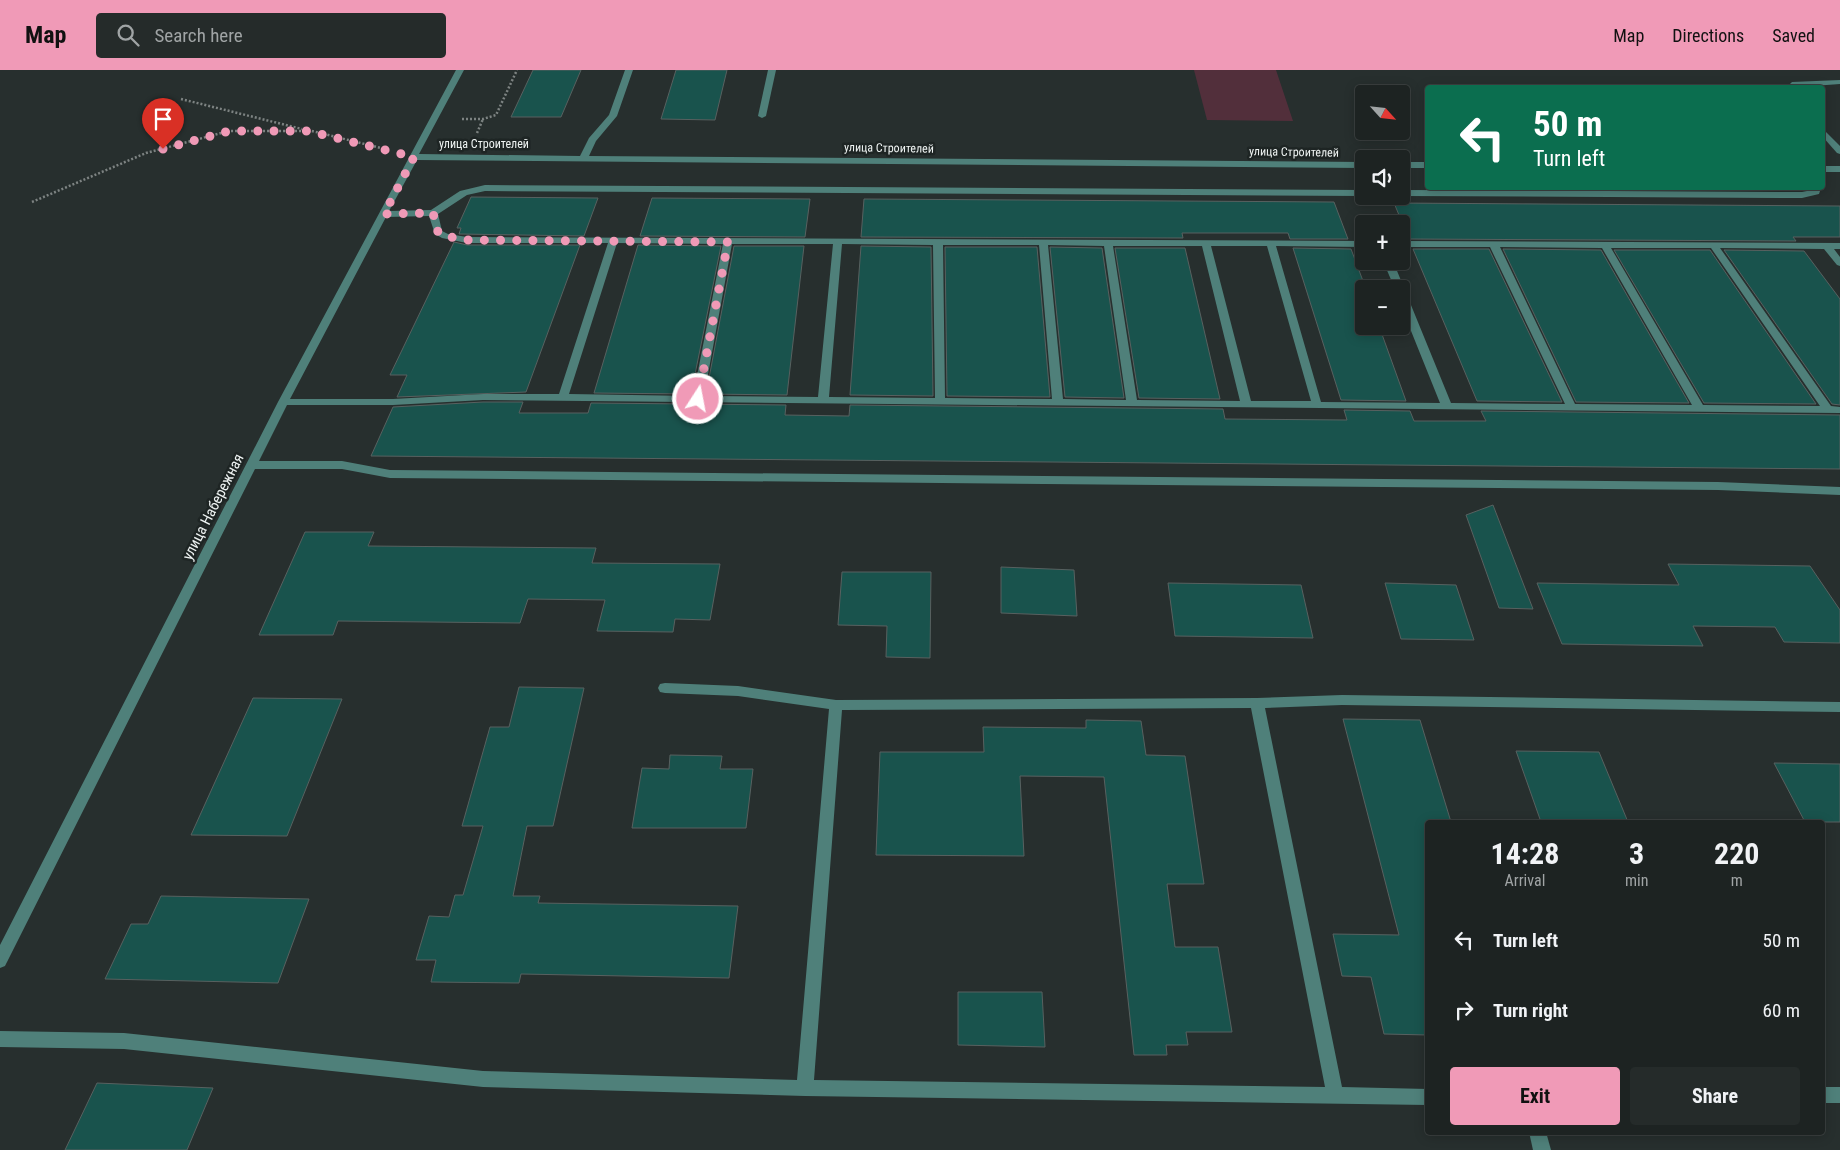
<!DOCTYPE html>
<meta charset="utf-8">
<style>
body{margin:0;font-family:"Roboto Condensed",sans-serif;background:#252b2a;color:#f1f3f6;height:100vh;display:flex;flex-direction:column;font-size:19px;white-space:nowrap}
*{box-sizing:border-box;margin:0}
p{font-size:16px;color:#a0a4a5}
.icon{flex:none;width:28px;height:28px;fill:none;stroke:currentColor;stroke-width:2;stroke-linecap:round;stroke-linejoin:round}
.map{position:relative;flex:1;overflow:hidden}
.drawer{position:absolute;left:1425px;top:750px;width:400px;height:315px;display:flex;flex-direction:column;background:#1d2322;border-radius:5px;box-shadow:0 2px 12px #0003,0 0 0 1px #3b4040}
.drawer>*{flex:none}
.banner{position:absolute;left:1425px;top:15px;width:400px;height:105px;border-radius:5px;box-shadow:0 2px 12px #0003,0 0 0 1px #3b4040;background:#0b6e4f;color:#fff;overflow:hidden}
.needle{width:32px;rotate:117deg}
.tools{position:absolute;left:1355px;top:15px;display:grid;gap:10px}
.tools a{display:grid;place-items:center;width:55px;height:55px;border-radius:5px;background:#1d2322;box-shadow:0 2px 12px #0003,0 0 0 1px #3b4040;font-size:25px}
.pin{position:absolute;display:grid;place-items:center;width:42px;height:42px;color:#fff;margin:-51px -21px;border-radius:50% 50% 50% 0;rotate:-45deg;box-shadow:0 0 5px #0007}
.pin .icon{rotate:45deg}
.me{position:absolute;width:55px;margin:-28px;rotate:11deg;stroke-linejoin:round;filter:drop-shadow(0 0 4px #0008)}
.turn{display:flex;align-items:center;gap:18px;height:105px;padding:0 25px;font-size:22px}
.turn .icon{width:65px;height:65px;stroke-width:2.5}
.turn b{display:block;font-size:35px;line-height:42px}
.eta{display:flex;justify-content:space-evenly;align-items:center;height:85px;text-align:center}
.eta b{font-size:30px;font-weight:700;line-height:35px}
.button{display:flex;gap:10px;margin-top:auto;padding:10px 25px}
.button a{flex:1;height:58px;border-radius:5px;background:#f09ab7;color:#111;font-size:20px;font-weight:700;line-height:58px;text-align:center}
.button a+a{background:#252b2a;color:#f1f3f6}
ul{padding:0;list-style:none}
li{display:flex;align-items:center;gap:15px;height:70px;padding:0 25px}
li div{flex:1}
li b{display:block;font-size:19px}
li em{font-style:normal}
header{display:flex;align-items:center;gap:30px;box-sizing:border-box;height:70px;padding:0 25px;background:#f09ab7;color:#111}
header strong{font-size:24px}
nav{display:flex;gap:28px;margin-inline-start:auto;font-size:18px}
.search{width:350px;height:45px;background:#252b2a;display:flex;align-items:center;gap:12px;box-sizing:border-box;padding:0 18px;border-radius:5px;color:#a0a4a5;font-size:19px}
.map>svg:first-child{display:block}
.green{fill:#522f3b}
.building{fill:#19534d;stroke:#586160}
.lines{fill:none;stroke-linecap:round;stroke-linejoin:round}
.path{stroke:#7d8382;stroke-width:2.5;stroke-dasharray:2 2;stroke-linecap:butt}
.minor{fill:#4f807a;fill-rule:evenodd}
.route{stroke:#f09ab7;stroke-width:9;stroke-dasharray:0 16.2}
.labels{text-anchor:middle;stroke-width:5;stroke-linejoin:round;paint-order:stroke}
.far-street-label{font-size:12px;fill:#eef3f2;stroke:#1e2524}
.street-label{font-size:15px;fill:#eef3f2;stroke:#1e2524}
</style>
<header>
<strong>Map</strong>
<div class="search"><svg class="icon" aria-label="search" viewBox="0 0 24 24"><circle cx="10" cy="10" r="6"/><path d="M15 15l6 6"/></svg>Search here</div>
<nav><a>Map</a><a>Directions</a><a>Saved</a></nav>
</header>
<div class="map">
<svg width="1840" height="1080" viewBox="0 0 1840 1080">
<rect width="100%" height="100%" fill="#272f2e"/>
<path class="green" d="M1194,0H1276L1293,51L1207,50Z"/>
<g class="building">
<path d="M533,0H581L561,47H511Z"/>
<path d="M676,0H727L715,50L661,49Z"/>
<path d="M471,127L598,128L584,166L459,164L461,158H457Z"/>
<path d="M652,128L810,129L805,167L640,166Z"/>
<path d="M864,129L1334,132L1348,169H1290L1288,163H1182L1183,168L861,167Z"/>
<path d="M1394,133L1840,136V167H1793L1796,171L1409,169Z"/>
<path d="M454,172L467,175H580L526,322L397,327L407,305H390Z"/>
<path d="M638,175L721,176L691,324L594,323Z"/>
<path d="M734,176H804L787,325L706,324Z"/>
<path d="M861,176L931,177L933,326L850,325Z"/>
<path d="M945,177H1037L1050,327L947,326Z"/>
<path d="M1050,177L1102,178L1124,328L1065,327Z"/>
<path d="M1115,178H1185L1220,329L1139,328Z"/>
<path d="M1293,178L1351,179L1366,219H1364V256H1379L1406,331L1341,330Z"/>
<path d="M1413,179H1489L1562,332L1477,331Z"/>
<path d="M1503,179L1601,180L1689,333L1576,332Z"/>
<path d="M1614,180H1710L1816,334L1704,333Z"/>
<path d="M1724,180L1804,181L1840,229V335L1832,334Z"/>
<path d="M483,332H523L519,343H588L591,333L786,335L785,345L849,346L850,335L1223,339L1225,349L1347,350L1344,340L1410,341L1414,351H1486L1481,341L1840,345V399L371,386L393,337Z"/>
<path d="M1493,435L1533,539L1499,538L1466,445Z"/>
<path d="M305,462H374L368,476L596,478L592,493L720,494L710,550L675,549L673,562L597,561L605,530L528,529L520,553L338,551L333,565H259Z"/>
<path d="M1668,494L1810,496L1840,540V573L1784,572L1775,557L1693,556L1703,576L1562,574L1537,513L1679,515Z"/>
<path d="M1001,497L1074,500L1077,546L1001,543Z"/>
<path d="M842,502H931L930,588L886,587L887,556L838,555Z"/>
<path d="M1168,513L1301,515L1313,568L1175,566Z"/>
<path d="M1385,513L1456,515L1474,570L1401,569Z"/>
<path d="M519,617L584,618L553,756H527L513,826H540L538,833L738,836L729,908L521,904L519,913L431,912L436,890H416L429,846L449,847L455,825H463L483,756H462L490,657H509Z"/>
<path d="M253,628L342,629L287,766L191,765Z"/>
<path d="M1343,649L1420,650L1451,752H1428V965L1384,964L1371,907L1342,906L1333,864L1399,865Z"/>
<path d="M1086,650L1141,651L1146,685L1185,686L1204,814H1167L1175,877H1218L1232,962H1186L1188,975H1166L1167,985H1134L1104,707L1020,706L1024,786L876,785L880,682H984L983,657L1086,658Z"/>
<path d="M1516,681L1599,682L1628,752H1541Z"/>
<path d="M670,685L722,686L720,699H753L746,758H632L642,698L669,699Z"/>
<path d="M1774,693L1840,694V752H1805Z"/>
<path d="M161,826L309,829L278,913L105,909L131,854H148Z"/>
<path d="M958,922H1042L1045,977L958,975Z"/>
<path d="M97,1013L213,1018L187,1080H65Z"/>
</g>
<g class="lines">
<g class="path">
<path d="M181,29L302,59"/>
<path d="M462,49H483L496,45L517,0"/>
<path d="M308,60L389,80"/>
<path d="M477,63L483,49"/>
<path d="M32,132L146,83L229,61H308"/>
</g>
<g class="minor">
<path d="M456,0H464L419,84L580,86L589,68L609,45L625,0H633L617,46L596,71L589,86L1364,92V98L417,90L389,141L431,140L460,121L485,115L1364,120V126L485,121L467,125L438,144L442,161L448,164L467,167L1364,171V177L1276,176L1321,332L1440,333L1401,236V219H1395L1383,191H1393L1451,333L1565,334L1490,177H1401V171L1840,173V179H1834L1840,187V196L1837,195L1824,179L1720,178L1831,336L1840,337V343L483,330L393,335H287L259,391H342L390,400L1718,412L1840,417V425L1718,420L390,408L342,399H255L5,896L0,898V875L278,332ZM429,146L435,164L442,168L467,173H608L559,324H483L393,329H290L386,147ZM617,173L723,174L693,326L569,324ZM732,174H833L818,327L704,326ZM842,174L933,175L935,328L829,327ZM943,175H1039L1052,329L945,328ZM1048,175L1104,176L1126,330L1063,329ZM1113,176H1202L1240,331L1137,330ZM1211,176H1267L1311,331H1251ZM1500,177L1602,178L1692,335L1575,334ZM1611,178H1711L1820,336L1703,335Z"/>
<path d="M768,0H776L766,46L762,48L758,46Z"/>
<path d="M1840,10V14L1786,18L1792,12Z"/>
<path d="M1822,58L1840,76V84L1837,83L1822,66Z"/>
<rect x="1401" y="92" width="27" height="6"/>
<rect x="1822" y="96" width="18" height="6"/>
<path d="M1813,118H1821L1819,124L1802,128L1401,126V120L1802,122L1812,120Z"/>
<path d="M665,613L738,616L836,630L1257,628L1342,625L1840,632V642L1342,635L1265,638L1342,1017L1428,1019V1035L805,1026L483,1017L124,979L0,977V961L124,963L483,1001L797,1010L829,639L738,626L665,623L660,622L658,618L660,614ZM1251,638L1325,1017L814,1010L842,640Z"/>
<rect x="1822" y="1017" width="18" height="16"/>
<path d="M1529,1062H1546L1551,1080H1533Z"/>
</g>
</g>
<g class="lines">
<path class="route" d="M163,79L229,61H308L414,87L384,144L433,143L438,162L445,166L466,170L728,172L698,329"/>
</g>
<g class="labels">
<g class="far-street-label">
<text x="484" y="78">улица Строителей</text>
<text transform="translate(889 78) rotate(1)" y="4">улица Строителей</text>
<text transform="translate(1294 82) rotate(1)" y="4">улица Строителей</text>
</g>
<g class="street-label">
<text transform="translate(213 437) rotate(-63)" y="5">улица Набережная</text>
</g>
</g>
</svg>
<div class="tools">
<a><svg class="needle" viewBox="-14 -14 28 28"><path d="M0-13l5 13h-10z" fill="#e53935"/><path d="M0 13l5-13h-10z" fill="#a0a4a5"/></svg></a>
<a><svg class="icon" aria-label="sound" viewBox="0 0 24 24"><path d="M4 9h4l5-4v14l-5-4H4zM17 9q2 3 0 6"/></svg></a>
<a>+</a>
<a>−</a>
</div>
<div class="pin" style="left:163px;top:79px;background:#d93025"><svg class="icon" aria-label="arrive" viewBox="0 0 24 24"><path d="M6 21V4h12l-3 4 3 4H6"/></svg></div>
<svg class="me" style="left:698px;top:329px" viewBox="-20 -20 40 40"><circle r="17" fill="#f09ab7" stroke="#fff" stroke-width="3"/><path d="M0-11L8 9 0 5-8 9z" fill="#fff"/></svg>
<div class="banner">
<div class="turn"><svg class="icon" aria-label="left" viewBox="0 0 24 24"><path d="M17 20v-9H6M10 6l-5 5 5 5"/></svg><div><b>50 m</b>Turn left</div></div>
</div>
<section class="drawer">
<div class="eta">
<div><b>14:28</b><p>Arrival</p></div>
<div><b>3</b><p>min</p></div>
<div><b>220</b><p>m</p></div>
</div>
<ul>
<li><svg class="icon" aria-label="left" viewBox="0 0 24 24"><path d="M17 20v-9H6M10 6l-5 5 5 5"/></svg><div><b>Turn left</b></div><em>50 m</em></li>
<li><svg class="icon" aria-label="right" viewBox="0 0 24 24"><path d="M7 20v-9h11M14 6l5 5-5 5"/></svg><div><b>Turn right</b></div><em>60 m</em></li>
</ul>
<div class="button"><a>Exit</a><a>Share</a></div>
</section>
</div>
